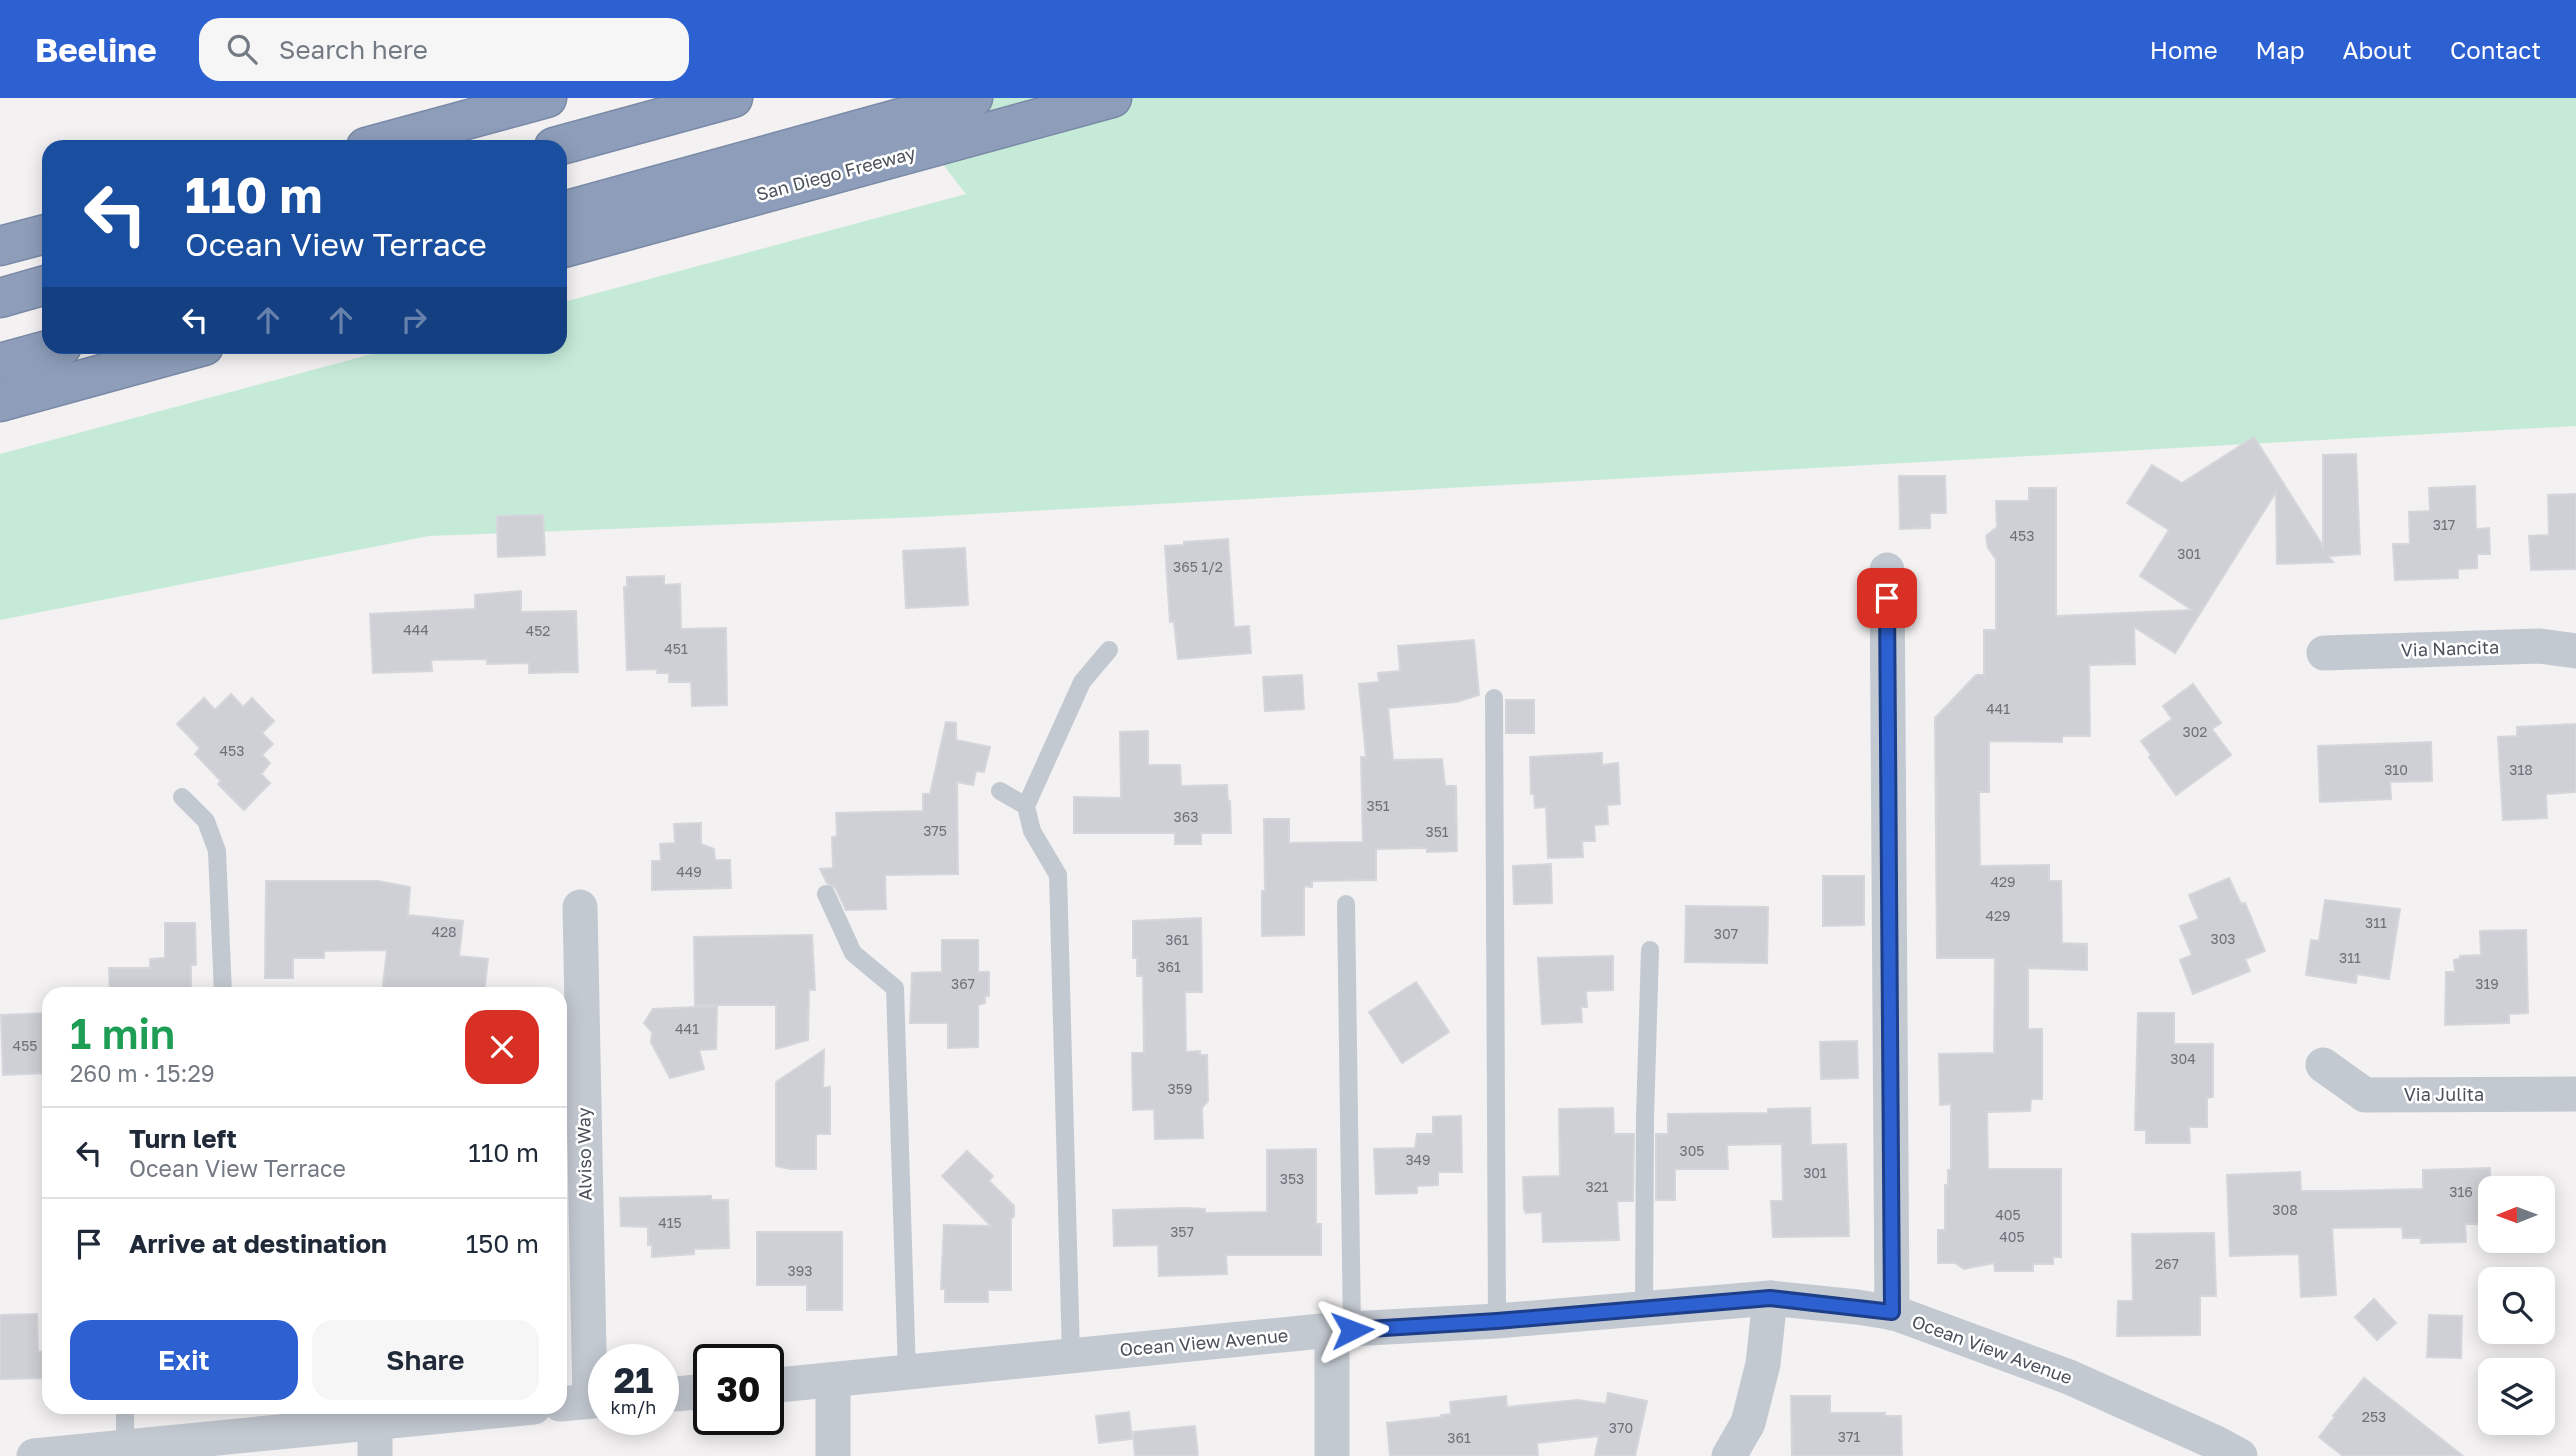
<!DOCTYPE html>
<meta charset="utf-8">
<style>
body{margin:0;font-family:"Golos Text",sans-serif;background:#f6f6f7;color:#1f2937;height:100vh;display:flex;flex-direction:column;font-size:26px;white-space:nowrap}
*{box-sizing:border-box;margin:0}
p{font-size:23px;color:#747a83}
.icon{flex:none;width:38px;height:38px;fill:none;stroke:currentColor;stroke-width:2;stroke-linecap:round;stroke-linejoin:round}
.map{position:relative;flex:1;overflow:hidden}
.details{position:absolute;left:42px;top:889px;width:525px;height:427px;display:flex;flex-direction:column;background:#fff;border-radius:21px;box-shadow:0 4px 18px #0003}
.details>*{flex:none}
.guide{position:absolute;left:42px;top:42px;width:525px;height:214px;border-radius:21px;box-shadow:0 4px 18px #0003;background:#1a4fa0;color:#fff;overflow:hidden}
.needle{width:46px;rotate:269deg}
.fabs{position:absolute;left:2478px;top:1078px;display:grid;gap:14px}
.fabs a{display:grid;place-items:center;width:77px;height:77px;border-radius:14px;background:#fff;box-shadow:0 4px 18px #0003;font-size:35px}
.speed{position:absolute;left:588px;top:1246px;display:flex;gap:14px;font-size:35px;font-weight:700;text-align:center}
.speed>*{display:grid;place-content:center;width:91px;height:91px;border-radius:50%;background:#fff;box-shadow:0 4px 18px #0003;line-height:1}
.speed small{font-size:18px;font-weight:400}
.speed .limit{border:4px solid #111;border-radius:10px;background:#fff;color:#111}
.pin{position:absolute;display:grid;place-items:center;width:60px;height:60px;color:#fff;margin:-30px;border-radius:14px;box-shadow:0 4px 10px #0006}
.me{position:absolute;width:77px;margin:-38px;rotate:87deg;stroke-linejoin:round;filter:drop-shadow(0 0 5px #0008)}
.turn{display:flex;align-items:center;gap:24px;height:147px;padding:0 28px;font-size:32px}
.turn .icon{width:91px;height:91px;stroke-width:2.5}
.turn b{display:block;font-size:49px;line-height:60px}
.lanes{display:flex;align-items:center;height:66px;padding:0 28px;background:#0003;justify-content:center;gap:35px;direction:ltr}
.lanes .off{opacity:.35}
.round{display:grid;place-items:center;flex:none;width:74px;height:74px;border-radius:21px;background:#f6f6f7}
.summary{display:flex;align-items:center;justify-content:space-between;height:119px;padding:0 28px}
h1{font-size:42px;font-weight:600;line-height:52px;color:#1e9e55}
.button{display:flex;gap:14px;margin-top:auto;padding:14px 28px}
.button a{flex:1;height:80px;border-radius:21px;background:#2d60d1;color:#fff;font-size:28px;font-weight:600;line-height:80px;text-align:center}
.button a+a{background:#f6f6f7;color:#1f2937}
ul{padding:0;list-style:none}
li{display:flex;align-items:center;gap:21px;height:91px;padding:0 28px;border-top:2px solid #e0e1e3}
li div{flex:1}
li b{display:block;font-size:26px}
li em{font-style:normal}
header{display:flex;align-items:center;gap:42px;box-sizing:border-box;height:98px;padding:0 35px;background:#2d60d1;color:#fff}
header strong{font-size:33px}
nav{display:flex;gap:38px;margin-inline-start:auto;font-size:24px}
.search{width:490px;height:63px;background:#f6f6f7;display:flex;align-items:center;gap:18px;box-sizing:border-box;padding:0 24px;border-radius:21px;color:#747a83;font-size:26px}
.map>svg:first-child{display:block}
.green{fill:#c5ebd8}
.building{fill:#ced0d5;stroke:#d5d6db;stroke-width:2}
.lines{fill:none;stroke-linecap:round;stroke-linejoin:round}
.highway-casing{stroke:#7989a6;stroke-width:41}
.lane{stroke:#c3c9d1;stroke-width:18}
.street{stroke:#c3c9d1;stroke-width:35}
.highway{stroke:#8e9eba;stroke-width:38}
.route-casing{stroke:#1d3e88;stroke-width:18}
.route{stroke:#2d60d1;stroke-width:12}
.labels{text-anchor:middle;stroke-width:5;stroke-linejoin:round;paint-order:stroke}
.number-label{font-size:14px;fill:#6c727a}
.street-label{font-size:18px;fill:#4b525c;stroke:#fff}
</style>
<header>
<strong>Beeline</strong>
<div class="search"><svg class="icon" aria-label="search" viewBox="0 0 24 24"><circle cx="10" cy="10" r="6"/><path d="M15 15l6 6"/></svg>Search here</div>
<nav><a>Home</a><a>Map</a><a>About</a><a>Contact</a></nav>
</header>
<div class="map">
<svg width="2576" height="1358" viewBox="0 0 2576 1358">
<rect width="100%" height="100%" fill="#f3f1f1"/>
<path class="green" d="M891,0H2576V328L922,419L429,438L0,522V356L398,249L560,248V205L966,96Z"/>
<g class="building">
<path d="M2254,339L2323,448V357L2356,356L2360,456L2328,458L2333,464L2277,466L2276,394L2175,555L2134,529L2135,566L2089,567L2090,638H2062V644L1989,643V694H1979L1980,768L2049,767V783H2061L2062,845L2087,846V872L2028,870V931H2042V1001H2031L2030,1013L1987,1014L1988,1071H2061V1159H2053V1166H2033V1173H1995L1994,1165L1964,1171L1955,1165H1938V1132H1945V1087H1948V1072H1951V1006L1940,1007L1939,956L1994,955L1995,860H1937L1935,620L1976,577H1984V532H1996V461L1988,450L1986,438L1997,429L1996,403H2029V390H2056V518L2192,512L2140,478L2169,432L2127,405L2152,367L2182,385Z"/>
<path d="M1899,378H1945L1946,415H1930V430L1900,431Z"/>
<path d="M2475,388L2476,431L2489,430L2490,456H2477V470L2458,471V480L2395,482L2393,446H2410L2409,414L2430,413L2429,390Z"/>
<path d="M2576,396V471L2531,472L2529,438L2549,437L2548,397Z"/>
<path d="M543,417L545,457L498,459L497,418Z"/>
<path d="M1228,441L1234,529L1249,528L1251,555L1178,561L1174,523L1170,524L1165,448L1184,447V444Z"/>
<path d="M965,450L968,507L906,510L903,453Z"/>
<path d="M664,478V487L680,486L681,531L726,530L727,607L692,608L691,584H669V575H657V571L627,572L624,489H627V479Z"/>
<path d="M521,493V514L576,513L578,574L529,575V565L487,566V561L431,562L432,573L373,575L370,516L475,511V497Z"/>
<path d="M1474,542L1479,597L1456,604L1388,610L1393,662L1442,661L1445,688H1456L1457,753L1427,754V750L1376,751V782L1312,783V789L1304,788V837L1262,838V793H1265L1264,721H1289V745L1363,744L1361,659H1366L1359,586L1379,584L1378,575L1400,573L1398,548Z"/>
<path d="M1302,577L1304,611L1265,613L1263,579Z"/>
<path d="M2193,586L2221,625L2212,631L2231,657L2176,697L2149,659L2151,657L2141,643L2172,621L2163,608Z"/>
<path d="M231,596L243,609L252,600L274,623L262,635L273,646L262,657L270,665L261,676L270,685L244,712L218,686L221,683L195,656L200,650L177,626L204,600L215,612Z"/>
<rect x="1506" y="602" width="28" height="33"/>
<path d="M946,624L956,625V642L990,649L984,674L976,673L973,687L957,684L958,776L885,777L886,811L846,812L836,791L827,785L820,771L833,770L832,739L837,738L836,715L923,713V696H930Z"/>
<path d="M2576,626V694L2546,696L2547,720L2503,722L2498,639L2517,638V629Z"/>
<path d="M1148,633V667H1180L1181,688L1227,687L1228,703H1230L1231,735H1201V746H1175V735H1074V699L1121,700L1120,634Z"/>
<path d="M2431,644L2432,683L2390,684L2391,701L2320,704L2318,648Z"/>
<path d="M1602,655V667L1618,665L1620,706L1607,707L1608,726L1594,727L1595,743H1582L1583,759L1548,760L1546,709L1535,710L1534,696H1531L1530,659Z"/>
<path d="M701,725V746L714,751L715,762H730L731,790L652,792V763H661L660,746L675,745L674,726Z"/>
<path d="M1551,766L1552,805L1514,806L1513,768Z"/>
<path d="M1823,778H1864V827L1823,828Z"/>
<path d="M2229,780L2241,806L2245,805L2265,853L2245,861L2250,873L2193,896L2180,862L2192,857L2180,828L2199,821L2189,797Z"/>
<path d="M266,783H378L410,789L408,817L463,823L459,858L488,861L484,896H382L387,852L324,853V860H293V880H265Z"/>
<path d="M2325,802L2400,811L2389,881L2357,876L2356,885L2306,877L2311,842L2319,843Z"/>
<path d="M1686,808L1768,809L1767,865L1685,864Z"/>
<path d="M1201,820L1202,894H1185L1186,954L1200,953V957H1207L1208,1003L1202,1010L1203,1040L1155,1041L1154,1011L1133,1012L1132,955H1144L1143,878H1137V860H1133V823Z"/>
<path d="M165,825H195L196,867H191V896H110L109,870H150V861L165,860Z"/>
<path d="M2526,832L2528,915L2509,916V925L2445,927L2446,874H2455L2454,862L2460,861V858L2481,857L2480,833Z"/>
<path d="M812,837L815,892H809L808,942L776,951V907H695L694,839Z"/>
<path d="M942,842H978V874H989V898H985V905L978,907V949L948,950V925H910L912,875L942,874Z"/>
<path d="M1613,858V892L1586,893L1587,909H1581L1582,924L1542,926L1538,860Z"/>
<path d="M1416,884L1449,934L1402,965L1369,914Z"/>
<path d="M717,908L716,951L699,952L704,971L670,980L651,944L652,934L644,925L653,911Z"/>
<path d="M49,915V975L3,977L1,917Z"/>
<path d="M2138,915H2174V946H2213V999L2207,1000V1029H2189L2190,1045H2146V1032H2135Z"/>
<path d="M1857,943L1858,980L1821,981L1820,944Z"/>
<path d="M824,952L823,990L830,989V1036H816V1071H790L776,1068V984Z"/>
<path d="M1613,1010L1614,1036H1634L1633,1103H1617L1619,1142L1543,1144L1542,1114L1526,1115L1524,1111L1523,1079L1560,1078L1559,1011Z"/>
<path d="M1810,1010L1811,1047L1846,1046L1849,1138L1773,1139L1771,1103H1783L1782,1046L1727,1047L1728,1071H1675V1102H1656V1036H1668V1016L1768,1015V1011Z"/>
<path d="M1461,1018L1462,1074H1438V1087L1417,1088V1095L1376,1096L1374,1051L1415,1050L1417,1036H1433V1019Z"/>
<path d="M1316,1051V1126H1321V1157H1226L1227,1176L1159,1178L1158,1147L1114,1148L1113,1112L1186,1110L1205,1111V1115L1267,1114V1052Z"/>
<path d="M967,1053L993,1078L989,1083L1014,1108V1118L1011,1121V1192H988V1204H945V1191H941L944,1127L991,1128L942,1078Z"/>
<path d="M2490,1070V1126H2465L2466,1144L2421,1145V1140H2403L2402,1129L2332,1130L2336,1197L2301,1199L2299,1156L2230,1158L2227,1077L2300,1074L2301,1093H2341L2423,1091V1072Z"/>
<path d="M711,1098V1102H728L729,1150L694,1151V1156L652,1159V1147H648V1129L621,1128L620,1100Z"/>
<path d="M757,1134H842V1212H807V1187H757Z"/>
<path d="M2214,1135L2216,1198H2200V1237L2117,1238L2118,1203H2133L2132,1136Z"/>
<path d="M2374,1201L2396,1225L2377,1242L2355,1219Z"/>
<path d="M37,1216L38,1254L49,1253V1280L0,1281V1217Z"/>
<path d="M2429,1217L2462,1218L2461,1260L2427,1259Z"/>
<path d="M2364,1280L2463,1358H2343L2319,1339L2335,1319L2333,1318Z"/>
<path d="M1608,1295L1647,1303L1635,1358H1595L1599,1338L1537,1345L1538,1358H1390L1387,1325L1442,1319L1441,1317L1451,1316L1450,1304L1506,1298L1507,1309L1578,1302L1606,1306Z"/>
<path d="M1791,1298H1830V1315H1885V1318H1901L1902,1358H1792Z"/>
<path d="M1129,1314L1132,1341L1099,1345L1096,1318Z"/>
<path d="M1195,1328L1198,1358H1135L1133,1334Z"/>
</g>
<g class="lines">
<defs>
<g id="highway">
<path d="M366,49L547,0"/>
<path d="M554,49L733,0"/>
<path d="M560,114L973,0"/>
<path d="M0,148L49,135"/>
<path d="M560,151L1112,0"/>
<path d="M0,200L49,186"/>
<path d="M0,265L62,248"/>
<path d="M0,304L204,248"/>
</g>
</defs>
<use href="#highway" class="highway-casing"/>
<g class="lane">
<path d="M1494,600L1497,1223"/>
<path d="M1000,693L1026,708"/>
<path d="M182,699L206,723L217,753L223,896"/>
<path d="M826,796L853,855L895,890L907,1275"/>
<path d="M1346,806L1352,1232"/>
<path d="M1644,1211L1645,1020L1650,852"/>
<path d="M1071,1257L1058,777L1032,733L1026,708L1082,584L1109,552"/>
<path d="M125,1349V1309"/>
</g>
<g class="street">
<path d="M1887,472L1892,1215"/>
<path d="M2324,555L2540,548L2576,553"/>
<path d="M580,809L590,1303"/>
<path d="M2323,967L2365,997L2576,996"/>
<path d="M1332,1232V1358"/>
<path d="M833,1282V1358"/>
<path d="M768,1288L1332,1232L1497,1223L1770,1200L1857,1209L1895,1215L2069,1279L2214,1344L2240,1358"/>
<path d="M663,1297L709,1293"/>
<path d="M560,1306L604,1302"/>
<path d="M375,1325V1358"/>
<path d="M34,1358L534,1309"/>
<path d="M1729,1358L1748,1325L1763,1266L1770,1200"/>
</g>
<use href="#highway" class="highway"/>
</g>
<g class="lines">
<defs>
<path id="route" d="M1352,1232L1497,1223L1770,1200L1892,1214L1887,500"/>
</defs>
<use href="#route" class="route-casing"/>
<use href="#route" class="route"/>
</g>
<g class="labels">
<g class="number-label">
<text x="2444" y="432">317</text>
<text x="2022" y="443">453</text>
<text x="2189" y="461">301</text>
<text x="1198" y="474">365 1/2</text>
<text x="416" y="537">444</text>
<text x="538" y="538">452</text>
<text x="676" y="556">451</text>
<text x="1998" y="616">441</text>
<text x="2195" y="639">302</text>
<text x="232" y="658">453</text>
<text x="2396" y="677">310</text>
<text x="2521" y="677">318</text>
<text x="1378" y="713">351</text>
<text x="1186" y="724">363</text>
<text x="935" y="738">375</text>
<text x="1437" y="739">351</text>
<text x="689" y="779">449</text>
<text x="2003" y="789">429</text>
<text x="1998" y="823">429</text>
<text x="2376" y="830">311</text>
<text x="444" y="839">428</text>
<text x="1726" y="841">307</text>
<text x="2223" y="846">303</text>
<text x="1177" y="847">361</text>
<text x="2350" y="865">311</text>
<text x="1169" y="874">361</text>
<text x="963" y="891">367</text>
<text x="2487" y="891">319</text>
<text x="687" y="936">441</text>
<text x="25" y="953">455</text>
<text x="2183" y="966">304</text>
<text x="1180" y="996">359</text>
<text x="1692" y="1058">305</text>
<text x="1418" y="1067">349</text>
<text x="1815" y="1080">301</text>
<text x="1292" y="1086">353</text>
<text x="1597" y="1094">321</text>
<text x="2461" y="1099">316</text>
<text x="2285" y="1117">308</text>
<text x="2008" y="1122">405</text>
<text x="670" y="1130">415</text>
<text x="1182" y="1139">357</text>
<text x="2012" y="1144">405</text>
<text x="2167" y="1171">267</text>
<text x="800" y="1178">393</text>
<text x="2374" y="1324">253</text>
<text x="1621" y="1335">370</text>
<text x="1849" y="1344">371</text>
<text x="1459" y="1345">361</text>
</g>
<g class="street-label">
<text transform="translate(836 76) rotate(-15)" y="6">San Diego Freeway</text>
<text transform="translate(2450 551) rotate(-2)" y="6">Via Nancita</text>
<text x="2444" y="1003">Via Julita</text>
<text transform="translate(585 1056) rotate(-91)" y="6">Alviso Way</text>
<text transform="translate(1204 1245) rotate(-5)" y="6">Ocean View Avenue</text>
<text transform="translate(1992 1252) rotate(20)" y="6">Ocean View Avenue</text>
</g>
</g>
</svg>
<div class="fabs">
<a><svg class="needle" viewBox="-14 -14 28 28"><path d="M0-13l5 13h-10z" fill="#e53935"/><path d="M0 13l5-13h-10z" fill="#747a83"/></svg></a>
<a><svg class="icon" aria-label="search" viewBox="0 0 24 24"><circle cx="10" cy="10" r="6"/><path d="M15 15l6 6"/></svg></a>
<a><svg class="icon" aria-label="layers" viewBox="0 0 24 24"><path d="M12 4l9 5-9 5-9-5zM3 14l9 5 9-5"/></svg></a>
</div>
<div class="speed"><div>21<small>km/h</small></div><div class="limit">30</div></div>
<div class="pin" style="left:1887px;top:500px;background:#d93025"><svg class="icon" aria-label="arrive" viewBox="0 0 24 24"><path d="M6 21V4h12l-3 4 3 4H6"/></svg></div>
<svg class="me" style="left:1352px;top:1232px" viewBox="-20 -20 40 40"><path d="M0-17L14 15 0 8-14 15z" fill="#2d60d1" stroke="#fff" stroke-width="4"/></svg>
<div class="guide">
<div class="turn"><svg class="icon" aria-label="left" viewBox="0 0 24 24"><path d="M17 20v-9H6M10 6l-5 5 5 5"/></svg><div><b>110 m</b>Ocean View Terrace</div></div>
<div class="lanes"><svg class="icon" aria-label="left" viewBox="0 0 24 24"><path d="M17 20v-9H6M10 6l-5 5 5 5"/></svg><svg class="icon off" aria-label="ahead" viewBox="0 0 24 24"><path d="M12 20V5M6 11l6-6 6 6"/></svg><svg class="icon off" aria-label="ahead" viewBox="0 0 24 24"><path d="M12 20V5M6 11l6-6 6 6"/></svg><svg class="icon off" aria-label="right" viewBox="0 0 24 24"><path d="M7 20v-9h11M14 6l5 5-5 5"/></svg></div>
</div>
<section class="details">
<div class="summary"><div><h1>1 min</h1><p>260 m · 15:29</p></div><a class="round" style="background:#d93025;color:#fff"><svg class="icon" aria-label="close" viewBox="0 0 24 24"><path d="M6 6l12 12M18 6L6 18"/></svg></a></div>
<ul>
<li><svg class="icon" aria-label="left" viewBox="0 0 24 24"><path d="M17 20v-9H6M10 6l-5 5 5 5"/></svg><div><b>Turn left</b><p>Ocean View Terrace</p></div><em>110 m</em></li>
<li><svg class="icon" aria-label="arrive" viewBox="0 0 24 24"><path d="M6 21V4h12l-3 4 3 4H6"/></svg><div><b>Arrive at destination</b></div><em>150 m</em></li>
</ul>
<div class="button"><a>Exit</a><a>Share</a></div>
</section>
</div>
